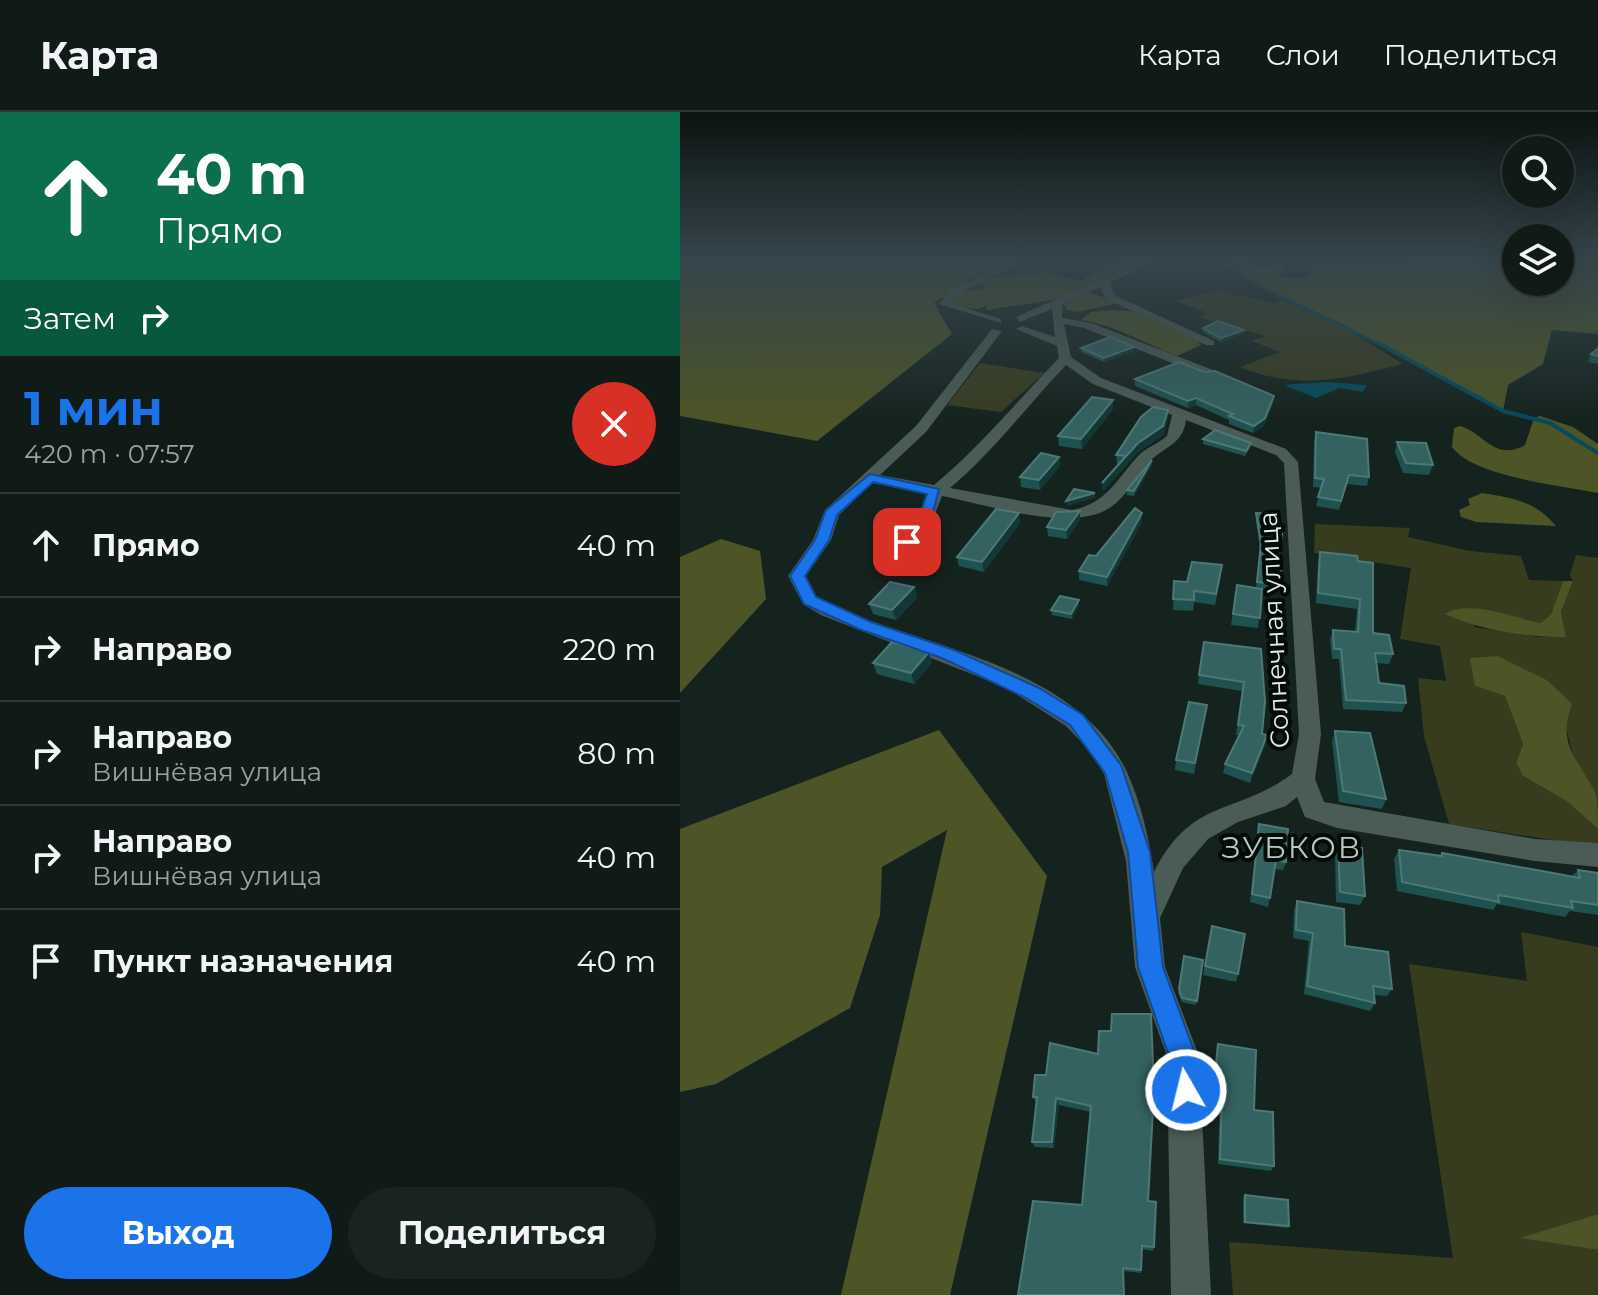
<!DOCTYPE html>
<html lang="ru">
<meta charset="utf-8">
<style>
body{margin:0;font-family:Montserrat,sans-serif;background:#19231f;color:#f1f3f6;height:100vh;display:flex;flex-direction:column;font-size:30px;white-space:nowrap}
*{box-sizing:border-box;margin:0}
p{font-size:26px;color:#9ca1a1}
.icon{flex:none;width:44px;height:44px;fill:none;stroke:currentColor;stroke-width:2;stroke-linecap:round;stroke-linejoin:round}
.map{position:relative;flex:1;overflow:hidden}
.sheet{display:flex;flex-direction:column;background:#101a16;width:680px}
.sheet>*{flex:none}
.hud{background:#0b6e4f;color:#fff;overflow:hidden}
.fabs{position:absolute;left:822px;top:24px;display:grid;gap:16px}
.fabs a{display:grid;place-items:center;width:72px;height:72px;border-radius:50%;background:#101a16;box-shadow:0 8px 32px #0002,0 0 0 2px #303835;font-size:40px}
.pin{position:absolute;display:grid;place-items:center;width:68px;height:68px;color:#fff;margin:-34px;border-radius:16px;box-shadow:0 4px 12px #0006}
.me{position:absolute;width:88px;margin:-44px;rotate:352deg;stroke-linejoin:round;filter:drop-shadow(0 0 6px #0008)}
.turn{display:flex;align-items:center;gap:28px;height:168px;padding:0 24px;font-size:36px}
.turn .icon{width:104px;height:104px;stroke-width:2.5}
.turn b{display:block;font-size:56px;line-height:68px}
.then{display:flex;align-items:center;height:76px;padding:0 24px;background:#0003;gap:16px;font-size:30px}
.round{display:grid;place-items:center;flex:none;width:84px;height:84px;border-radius:42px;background:#19231f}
.overview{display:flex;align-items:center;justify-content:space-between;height:136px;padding:0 24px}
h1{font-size:48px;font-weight:700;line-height:60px;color:#1a73e8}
.button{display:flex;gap:16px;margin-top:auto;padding:16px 24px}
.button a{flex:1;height:92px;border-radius:48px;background:#1a73e8;color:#fff;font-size:32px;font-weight:700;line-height:92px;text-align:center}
.button a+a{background:#19231f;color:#f1f3f6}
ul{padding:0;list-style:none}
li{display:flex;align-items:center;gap:24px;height:104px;padding:0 24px;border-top:2px solid #303835}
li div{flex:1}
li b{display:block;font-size:30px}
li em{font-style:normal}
header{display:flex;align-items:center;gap:48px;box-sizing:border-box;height:112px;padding:0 40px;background:#101a16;border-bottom:2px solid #303835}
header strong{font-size:38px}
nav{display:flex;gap:44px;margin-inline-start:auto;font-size:28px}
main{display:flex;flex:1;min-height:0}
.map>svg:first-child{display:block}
.green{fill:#383c1f}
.forest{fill:#4d5425}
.water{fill:#054a5d}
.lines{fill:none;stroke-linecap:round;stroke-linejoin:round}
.stream-far1{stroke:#054a5d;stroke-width:3}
.stream{stroke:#054a5d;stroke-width:4}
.street{fill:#4b5b55;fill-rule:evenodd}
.wall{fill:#1e5251}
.shaded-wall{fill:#113836}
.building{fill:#336261;stroke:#4e7876;stroke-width:2}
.route{fill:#1a73e8;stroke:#114b97;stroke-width:2}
.labels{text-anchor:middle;stroke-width:8;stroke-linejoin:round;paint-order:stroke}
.street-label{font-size:26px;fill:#e1ebe7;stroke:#050b08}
.quarter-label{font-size:30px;letter-spacing:2px;fill:#b7c9c1;stroke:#050b08}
</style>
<header>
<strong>Карта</strong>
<nav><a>Карта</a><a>Слои</a><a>Поделиться</a></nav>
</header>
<main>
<section class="sheet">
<div class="hud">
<div class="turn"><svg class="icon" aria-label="ahead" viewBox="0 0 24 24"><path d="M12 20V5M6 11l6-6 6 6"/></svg><div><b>40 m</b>Прямо</div></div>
<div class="then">Затем<svg class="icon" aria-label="right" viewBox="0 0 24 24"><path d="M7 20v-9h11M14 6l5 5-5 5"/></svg></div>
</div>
<div class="overview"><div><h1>1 мин</h1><p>420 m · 07:57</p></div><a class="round" style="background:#d93025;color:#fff"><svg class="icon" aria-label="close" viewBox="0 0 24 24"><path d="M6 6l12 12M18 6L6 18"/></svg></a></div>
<ul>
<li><svg class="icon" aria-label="ahead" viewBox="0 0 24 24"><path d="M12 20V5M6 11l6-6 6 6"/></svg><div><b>Прямо</b></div><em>40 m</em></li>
<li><svg class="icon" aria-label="right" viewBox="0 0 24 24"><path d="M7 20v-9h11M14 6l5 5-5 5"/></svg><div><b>Направо</b></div><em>220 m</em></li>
<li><svg class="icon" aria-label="right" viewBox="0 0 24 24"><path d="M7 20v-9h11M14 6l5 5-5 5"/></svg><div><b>Направо</b><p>Вишнёвая улица</p></div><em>80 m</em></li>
<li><svg class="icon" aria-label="right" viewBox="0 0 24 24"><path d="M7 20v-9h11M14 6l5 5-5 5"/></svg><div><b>Направо</b><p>Вишнёвая улица</p></div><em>40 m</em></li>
<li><svg class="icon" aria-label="arrive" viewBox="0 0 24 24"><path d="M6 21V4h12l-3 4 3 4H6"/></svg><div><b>Пункт назначения</b></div><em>40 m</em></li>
</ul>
<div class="button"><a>Выход</a><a>Поделиться</a></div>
</section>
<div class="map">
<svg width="918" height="1183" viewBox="0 0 918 1183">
<rect width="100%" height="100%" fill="#15231e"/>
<g class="green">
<path d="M540,179L594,192L601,188L654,209L723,252C664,267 618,279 560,255L600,240L572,229L585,224C562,216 541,213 519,205L528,201L495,189Z"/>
<path d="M300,251L364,261L321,300L267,293Z"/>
<path d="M635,412L730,416L728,425L790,439L841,444L849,468L883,469L871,502L861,511L805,498L794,515L858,525L886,524L881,500L893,469L890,463L896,443L918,446V687L895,651L885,611L867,568L818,544L795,574L825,584L843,632L836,651L843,664L888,690L918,717V735L769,712L744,624L738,566L766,569L760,534L720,527L731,456L634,441Z"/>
<path d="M841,820L918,835V1102L842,1126L918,1138V1183H553L549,1130L773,1146L729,852L847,869Z"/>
</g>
<g class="forest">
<path d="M0,147H338L293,165L254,191L272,222L137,329L0,304Z"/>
<path d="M439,147H468L384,186L306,198L308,193L298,197L268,194L273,181L305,176V172L296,169L300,166L364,160L400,169Z"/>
<path d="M538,147H578L575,152L584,155L601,151L606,154L599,164C611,167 624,170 633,160V147L690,152L739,147H836V170H880V147H918V222L872,218L863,252L828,273L823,299L658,210L586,177Z"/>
<path d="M409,180L439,191L397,200L387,198L384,192Z"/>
<path d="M431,198L451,199L515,226L521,233L497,244C463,231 438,214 401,208L411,200Z"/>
<path d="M860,304L893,315L918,332V381C880,373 794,365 772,335L774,316L780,314C804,321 815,350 845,333L854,306Z"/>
<path d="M802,381C833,386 855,389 876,414L796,410L781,405L779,398L790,393L788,387Z"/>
<path d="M41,427L80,439L86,487L0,581V445Z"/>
<path d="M883,469H893L881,500L886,525C844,525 804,519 765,502C789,487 835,506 861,511L871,502Z"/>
<path d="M818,544L867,568L892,592C875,637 903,650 917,685C918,694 918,708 918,717L888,690L843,664L836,651L843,632L825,584L795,574L790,546Z"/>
<path d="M259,618L367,764L270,1183H161L267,718L202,755L200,803L170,896L36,972L0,980V717Z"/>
<path d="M918,1102V1138L840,1126Z"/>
</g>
<path class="water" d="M644,270L687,273L683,280L660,276L636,286L604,273Z"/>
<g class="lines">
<path class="stream-far1" d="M538,147L586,177L701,233"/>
<path class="stream" d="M698,231L823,299L870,311L918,341"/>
<g class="street">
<path d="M335,147H346L277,183L270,191L321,207V211L259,192L269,179Z"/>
<path d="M468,147H480L430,170L434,183L534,229V233H526L426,187L420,175L383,192L382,206L411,211L533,258V264H525L404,216L384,212L391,245L421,266L606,337L618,350L641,622L635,667L644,690L855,727L918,731V755L855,749L657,716L625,705L617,685L606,694L558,710L528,727L503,756L480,806L485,855L519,944L531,1183H491L487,944L455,855L446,749L424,662L410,639L386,614L325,575L141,503L123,492L108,464L133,428L145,398L236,314L312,217L322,219L246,320L200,363L254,373C300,335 337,289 379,246L377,234L336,217L342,214L375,225L372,197L340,210L336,205ZM386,253L413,272L492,303L487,324C479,331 468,335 460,342C438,365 427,392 392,398L270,376C313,340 347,294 386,253ZM506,308L596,343L604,351L619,622L612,662C555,704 512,685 474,760C469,726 461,691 447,660C398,555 249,536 155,495L136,484L126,464L151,428L159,403L192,371L247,381L235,411L203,448L212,453L218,452L251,412L262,384C305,392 393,422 431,395C448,383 457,363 471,348C486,334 503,332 506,308Z"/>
</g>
</g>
<g class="wall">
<path d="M523,216L564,218L563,222L541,230L523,220Z"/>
<path d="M401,236L454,239L424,250L401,240Z"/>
<path d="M918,236V252L908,250L911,242Z"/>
<path d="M455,267L593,291L584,314L573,321L549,312V308L516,293L508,296L455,274Z"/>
<path d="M433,288V297L402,337L379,334L378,324Z"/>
<path d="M488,306L483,323L458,340L423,379L422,371L439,352H437L436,343Z"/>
<path d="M636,320L689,365L687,374L667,372L659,398L636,394L641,376L633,375L634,329Z"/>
<path d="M523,327L571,331L570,336L565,344L523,332Z"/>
<path d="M717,330L753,353L749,363L723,361L715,340Z"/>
<path d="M379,345L380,354L360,378L341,375L340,365Z"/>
<path d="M472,353L454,384L447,383V378Z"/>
<path d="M576,401L597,456L600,472L599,479L582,477L578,516L551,513L557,473L576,476L580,438L576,408Z"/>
<path d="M400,408L387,427L368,424L367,415Z"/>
<path d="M462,410L427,474L399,468V459Z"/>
<path d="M340,411L304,460L279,454L277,445Z"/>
<path d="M640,440L678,449L693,521L713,542L709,552L697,551L699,571L726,591L722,600L663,597L659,547H652L650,527L653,518L675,520L677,497L636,491L638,450Z"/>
<path d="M541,464L535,493L514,490L513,499L493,498L494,469L507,470Z"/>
<path d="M234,475L237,486L216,508L193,502L189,492Z"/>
<path d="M399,488V493L392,507L372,503L371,498Z"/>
<path d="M581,537L582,622L585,633L570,671L543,661L545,652L560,623H556L562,579L518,572L519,563Z"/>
<path d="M193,551H252L234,572L197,562Z"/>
<path d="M527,593L514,662L495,658L496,648Z"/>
<path d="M655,619L706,687L702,697L659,690L652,630Z"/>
<path d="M579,712L606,750L603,758L594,757L588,795L570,790Z"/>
<path d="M658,732L685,784L680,793L656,790L655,742Z"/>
<path d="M719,738L760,744L762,741L892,764L898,758L918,761V803L890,799L885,805L817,792L813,798L717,779L714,747Z"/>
<path d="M617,789L712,877L707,884L694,883L695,891L690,899L624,882L629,829L613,826L614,798Z"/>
<path d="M532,814L558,862L556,870L523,863Z"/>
<path d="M504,844L523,848L516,893L502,890L498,881Z"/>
<path d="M538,932L574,998L594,1054L591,1059L538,1052L540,985L533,984L536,939Z"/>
<path d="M418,942L468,1089L474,1135L473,1139L462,1137L461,1161L444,1159L402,1093L411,1000L379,993L374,1036L355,1035L352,1030L357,992L353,985L366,963Z"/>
<path d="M565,1083L609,1114L607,1116L563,1111V1086Z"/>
</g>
<g class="shaded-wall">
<path d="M564,218L563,222L541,230V226Z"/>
<path d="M454,235V239L424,250V246Z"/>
<path d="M594,284L593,291L584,314L573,321L574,314Z"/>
<path d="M516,286V293L508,296V289Z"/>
<path d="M433,288V297L402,337L401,327Z"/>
<path d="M488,298V306L483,323L458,340L423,379L422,371Z"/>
<path d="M379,345L380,354L360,378L359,368Z"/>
<path d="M472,348V353L454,384V379Z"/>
<path d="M415,381V386L387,394L386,389Z"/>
<path d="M400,399V408L387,427L386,418Z"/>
<path d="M339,401L340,411L304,460L302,450Z"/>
<path d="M462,401V410L427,474V465Z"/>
<path d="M234,475L237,486L216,508L212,498Z"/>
<path d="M399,488V493L392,507L391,502Z"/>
<path d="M249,540L252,551L234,572L231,561Z"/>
<path d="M527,593L526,603L514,662L515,651Z"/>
<path d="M587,623L585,633L570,671L572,661Z"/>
<path d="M376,986L379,993L374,1036L372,1030Z"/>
</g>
<g class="building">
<path d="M538,209L564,218L541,226L523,216Z"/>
<path d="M430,225L454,235L424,246L401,236Z"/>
<path d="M918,236V244L911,242Z"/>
<path d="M499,250L524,260L535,259L594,284L585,306L574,314L549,304L553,302L516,286L508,289L455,267Z"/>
<path d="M412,285L433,288L401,327L378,324Z"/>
<path d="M473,295L488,298L483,314L458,331L422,371L446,344L436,343L461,305Z"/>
<path d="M535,318L571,331L566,339L523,327Z"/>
<path d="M636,320L687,327L689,365L669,363L661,389L638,385L644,367L635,366Z"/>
<path d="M717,330L746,331L753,353L726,351Z"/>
<path d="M361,341L379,345L359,368L340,365Z"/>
<path d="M472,348L454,379L447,378Z"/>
<path d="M394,377L415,381L386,389Z"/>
<path d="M455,396L462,401L427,465L399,459L409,443L416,444Z"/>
<path d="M316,397L339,401L302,450L277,445Z"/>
<path d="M400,399L386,418L367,415L376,400Z"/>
<path d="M576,401L598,402L600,414L603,415L597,456H601L600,472L577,470L581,431Z"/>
<path d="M640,440L677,444L678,449L693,451V521L709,523L713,542L695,541L699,571L724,574L726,591L666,588L661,537H654L653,518L678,520L680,487L638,481Z"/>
<path d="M512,450L542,453L536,482L514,479V488L493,487L494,469L507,470Z"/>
<path d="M210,470L234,475L212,498L189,492Z"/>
<path d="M557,473L582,477L580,506L553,502Z"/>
<path d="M380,484L399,488L391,502L371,498Z"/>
<path d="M212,530L249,540L231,561L193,551Z"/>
<path d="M524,530L581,537L585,590L582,622L587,623L572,661L545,652L564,614L558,613L564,570L519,563Z"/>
<path d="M509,590L527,593L515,651L496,648Z"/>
<path d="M655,619L690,621L706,687L663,679Z"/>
<path d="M579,712L608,717L606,750L596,748L590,786L572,782Z"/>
<path d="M658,732L682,736L685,784L660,780Z"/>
<path d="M719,738L762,744V741L900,766L898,758L918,761V793L891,789L893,796L818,783L819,790L722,770Z"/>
<path d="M617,789L664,797L665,834L708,840L712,877L693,874L695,891L627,874L633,821L616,818Z"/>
<path d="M532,814L565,822L558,862L525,854Z"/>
<path d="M504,844L523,848L517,889L502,886L499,877Z"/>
<path d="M432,902H471L474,979L468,1089L476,1090L474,1135L462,1134L461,1158L443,1156L444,1183H338L353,1089L402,1093L411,994L376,986L372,1030H352L357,985H353L355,963H366L370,931L418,942L419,919H431Z"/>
<path d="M538,932L576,938L574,998L593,1000L594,1054L540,1047L542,978L534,977Z"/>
<path d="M565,1083L608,1088L609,1114L565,1110Z"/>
</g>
<linearGradient id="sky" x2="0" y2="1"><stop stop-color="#0c1310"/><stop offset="0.47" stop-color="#35454c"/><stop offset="1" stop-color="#35454c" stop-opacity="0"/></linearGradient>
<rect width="918" height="312" fill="url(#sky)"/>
<path class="route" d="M190,362L259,377L250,412L232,433H222L220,430L237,411L247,382L193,370L157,403L149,428L125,464L136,485L191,510L274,538L359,576L403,603L441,653L470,740L483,855L516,944L520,978L516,987L506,991L497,987L489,944L458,855L448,740L425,661L390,613L346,586L262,546L179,517L124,492L110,464L135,428L146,398Z"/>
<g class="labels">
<g class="street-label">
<text transform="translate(594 518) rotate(-93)" y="9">Солнечная улица</text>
</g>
<g class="quarter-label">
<text x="612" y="746">ЗУБКОВ</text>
</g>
</g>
</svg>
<div class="fabs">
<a><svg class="icon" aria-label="search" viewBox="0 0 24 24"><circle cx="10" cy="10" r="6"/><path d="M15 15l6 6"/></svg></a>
<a><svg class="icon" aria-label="layers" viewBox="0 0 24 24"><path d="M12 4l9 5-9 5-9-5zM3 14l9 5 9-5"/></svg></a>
</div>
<div class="pin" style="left:227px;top:430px;background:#d93025"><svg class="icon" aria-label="arrive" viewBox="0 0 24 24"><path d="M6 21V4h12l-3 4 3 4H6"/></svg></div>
<svg class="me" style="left:506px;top:978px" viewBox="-20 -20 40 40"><circle r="17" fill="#1a73e8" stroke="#fff" stroke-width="3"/><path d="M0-11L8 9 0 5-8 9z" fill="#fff"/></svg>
</div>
</main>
